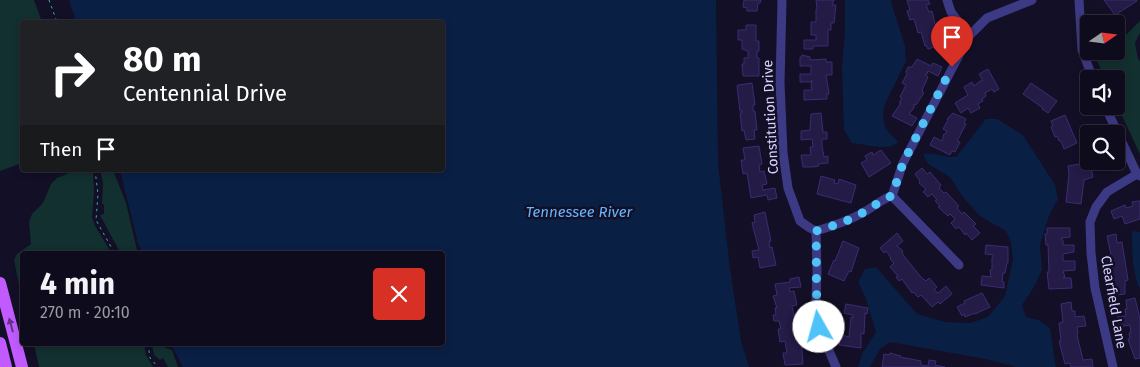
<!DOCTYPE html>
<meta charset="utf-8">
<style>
body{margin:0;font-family:"Fira Sans",sans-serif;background:#171425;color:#f1f3f6;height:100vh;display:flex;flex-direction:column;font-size:19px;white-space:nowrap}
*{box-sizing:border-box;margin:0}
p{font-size:16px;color:#9b9ba3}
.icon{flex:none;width:28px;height:28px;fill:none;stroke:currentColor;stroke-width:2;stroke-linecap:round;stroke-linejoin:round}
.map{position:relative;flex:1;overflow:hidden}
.side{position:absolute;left:20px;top:251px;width:425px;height:95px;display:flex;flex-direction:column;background:#0e0b1c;border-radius:5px;box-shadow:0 2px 8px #0003,0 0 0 1px #2e2b3b}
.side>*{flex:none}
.top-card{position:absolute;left:20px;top:20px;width:425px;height:152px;border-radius:5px;box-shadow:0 2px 8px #0003,0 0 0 1px #2e2b3b;background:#202124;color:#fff;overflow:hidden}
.needle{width:32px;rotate:76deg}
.fabs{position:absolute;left:1080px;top:15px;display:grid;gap:10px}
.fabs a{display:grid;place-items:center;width:45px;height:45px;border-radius:5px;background:#0e0b1c;box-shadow:0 2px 8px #0003,0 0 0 1px #2e2b3b;font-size:25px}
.pin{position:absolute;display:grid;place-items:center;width:42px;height:42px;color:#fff;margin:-51px -21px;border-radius:50% 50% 50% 0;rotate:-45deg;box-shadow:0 0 5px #0007}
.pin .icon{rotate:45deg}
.me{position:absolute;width:55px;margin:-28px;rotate:353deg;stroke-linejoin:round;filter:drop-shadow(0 0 4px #0008)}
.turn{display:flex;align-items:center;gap:18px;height:105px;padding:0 20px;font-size:22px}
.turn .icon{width:65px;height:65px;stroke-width:2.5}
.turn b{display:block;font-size:35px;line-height:42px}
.then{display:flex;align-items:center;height:48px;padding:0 20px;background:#0003;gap:10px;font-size:19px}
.round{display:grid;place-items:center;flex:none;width:52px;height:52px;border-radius:5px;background:#171425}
.summary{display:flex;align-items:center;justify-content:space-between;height:85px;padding:0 20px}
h1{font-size:30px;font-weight:700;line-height:38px}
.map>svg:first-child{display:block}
.green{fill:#12302f}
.water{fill:#0a1f44}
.building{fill:#241b47;stroke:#3b2d73}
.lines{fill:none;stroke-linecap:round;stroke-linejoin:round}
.path{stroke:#2fb8b0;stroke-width:1;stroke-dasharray:2.5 4;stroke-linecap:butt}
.street{stroke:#3d3a85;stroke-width:9}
.primary{stroke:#c25bff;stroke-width:12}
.oneway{fill:#623188}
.route{stroke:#4fc3f7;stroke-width:9;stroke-dasharray:0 16.2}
.labels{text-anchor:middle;stroke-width:5;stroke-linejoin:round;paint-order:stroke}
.street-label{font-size:14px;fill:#d9d4ff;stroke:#130f26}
.water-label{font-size:15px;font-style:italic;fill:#62b6ff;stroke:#130f26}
</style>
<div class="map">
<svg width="1140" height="367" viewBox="0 0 1140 367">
<rect width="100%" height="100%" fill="#130f26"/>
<g class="green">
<path d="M0,0H34L42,22H22V163L0,171Z"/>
<path d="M1140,21V33L1135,43L1138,59L1140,61V154L1116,103V79H1105L1093,51H1116V35L1124,37Z"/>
<path d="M77,170H93L94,193L92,217L95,226L112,254H22V299L14,260L17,254L31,244L29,222L32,214L43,203L51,184L57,178Z"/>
<path d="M100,170H113L126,203L138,254H121L100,215L104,214V205L102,203L103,183Z"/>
<path d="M34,344H144L146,355L153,367H39Z"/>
<path d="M152,344H163V347L172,350L178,367H168L163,358L160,360L154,355Z"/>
</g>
<g class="water">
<path d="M69,0H716L718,163L730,269L741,341L749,367H183L171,344H442V254H143L138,243L120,170H442V22H76Z"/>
<path d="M845,0H891L892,5L905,46L906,61L884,106L883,118L886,129L898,142C889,152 865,144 852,143L844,130L842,67L845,29Z"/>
<path d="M986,119H997L1023,135L1055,185L1058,199L1049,216L1040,245L1042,270L1034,287L1022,305L1026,317L1039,320L1050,328L1056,367H1016L986,359L890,342L880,349L870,367H858L862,354L876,332L865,296L858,282L865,269L876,267L917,314L945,322L970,323L988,317L1005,296L1013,260L1011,242L1006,231L980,216L962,196L950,177L928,164L923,154C935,152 944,158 956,157Z"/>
<path d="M1132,231L1140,232V289C1132,276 1132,246 1132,231Z"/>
</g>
<g class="building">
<path d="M744,0H761L760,3H758L757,11H747V8L743,7Z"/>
<path d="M816,0H834L832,5H836L834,23H831V30H828V46H813V49H804V40H816V35H811V22H816V9H817Z"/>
<path d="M907,0H928L930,4L926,5L929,12L932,11L938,36L946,33L949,42L928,49L926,45L925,46L921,32L918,33L914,19L910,20L907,11L910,10Z"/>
<path d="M1104,0H1136L1137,1L1115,15Z"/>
<path d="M746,25H756V41H759V51H757V58H759V76H743L742,64H744V58H748V51L742,49V40H738V30H746Z"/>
<path d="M802,55L810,57V60L826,59V62H832V75H826L829,94H827V99L804,100V90H812V88H811L812,80L811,82H800V74H811V66H800V57H802Z"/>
<path d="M917,59L931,66L933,63L942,67L938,76L928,71L927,74H925L928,77L923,88L922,92L924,93L916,105L914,104V108L909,114L917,118L912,126L892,116L901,103H899L902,98L900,97L906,85L902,83L907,74L906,72L908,67H912Z"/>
<path d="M988,69L999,89L994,92L992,89L985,93L986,96L982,99L983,101L978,104L980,108L971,113L968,108L961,113L955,103L968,95L964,87L972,82L974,86L980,81H983L979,74Z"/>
<path d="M752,83L755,105H753V111H755L757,130H754L755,139L746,140L744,130L742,131L740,113H742V111H740L737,86L738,85Z"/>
<path d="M1031,83L1057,101L1048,113L1042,109L1043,108L1023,94Z"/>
<path d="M821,113L823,132H827V139H822V146L824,157L828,156V163L818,164L819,166L813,167H803L801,155H811L810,147H813L812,139L801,140V131L810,130L811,114Z"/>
<path d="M953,113L966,119L964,123L966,124L957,141L960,142L955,152L952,151L950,155L930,145L934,137L942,141L944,134H945L947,131L943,129L948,120L947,119Z"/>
<path d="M1065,115L1077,143L1064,149L1061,141H1059L1057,136L1055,137L1051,127L1053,126L1051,121Z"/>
<path d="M759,146L762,164L759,165L760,172L764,171L767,184L762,185L763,190L775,188L777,198L768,200L767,195L751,198L747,173L743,174L741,160H745L743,148Z"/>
<path d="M881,150L891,163L869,177L861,163L867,160L865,156L872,152L873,155Z"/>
<path d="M1090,162L1093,177L1084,180L1081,204L1066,202L1069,174L1068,166Z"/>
<path d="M922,168L927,174L930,172L941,185L939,188L944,193L946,192L959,206L957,208L962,214L964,212L976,224L973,226L980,233L972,240L966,233L965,235L959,227L956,229L951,223L955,219L950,214L948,216L938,207L940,206L935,201L937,200L932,194L928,197L923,192L926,189L919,183L920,181L915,174Z"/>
<path d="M821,176L835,180L834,183L838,184L839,179L856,185L851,203L817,194Z"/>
<path d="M1138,201H1140V219L1125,224L1122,216L1114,219L1111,211L1125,205L1126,208L1133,206L1132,202Z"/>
<path d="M765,212L771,241H769L770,248L772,247L776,265L760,268L758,257L753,258L752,251L759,250L752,223L755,222L754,215Z"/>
<path d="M1047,228H1070V237L1061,238L1062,240H1063V245H1074V252L1063,254V261H1075V270L1063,271L1065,277L1063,278H1071L1072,288L1049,289L1047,272H1049L1048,245H1046L1045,234H1047Z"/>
<path d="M897,233L903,241L897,246L902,250L903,255L921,277L926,281L929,278L937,287L934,290L938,293L946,286L952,294L940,304L938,302L932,307L921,295L918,297L913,292L912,293L902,279L899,281L896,277L898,276L890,267L894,263L890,259L891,258L886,251L884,253L880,248Z"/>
<path d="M1116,234L1117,243L1122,242L1128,280L1125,281V294L1116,295L1114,277L1111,278L1109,271L1107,256L1111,255L1107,236Z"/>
<path d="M843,241L859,248L851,272L849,271L844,281L828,274L834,260L835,261Z"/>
<path d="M986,245L1008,247V263H1007L1005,273H1003L1002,282H1004V288L981,285L982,276L991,277L990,270H992V257H993L994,255L985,254Z"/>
<path d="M799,277L801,287L789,288L790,292L794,291L797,305L792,306L799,339L801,338L803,364L785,365L783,353H787L785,341L780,342L778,329H781L779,321H774L773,315H776L775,308H777L773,296L777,295L775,284L790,282V279Z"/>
<path d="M982,293L990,307L975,314V313L965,317L964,314L962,316L957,307L965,303L964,301Z"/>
<path d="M1135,298L1140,319V358L1135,359L1128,339H1130L1129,333H1131L1130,325L1119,327L1117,317L1126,316L1125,309H1127L1126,300Z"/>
<path d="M1071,302L1072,311H1075V317L1084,316L1086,326L1077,327L1078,334L1077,335L1083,360L1092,359L1093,367H1071L1070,363L1065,364L1059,341H1061L1059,323L1063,322L1061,304Z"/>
<path d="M846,304L868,308L867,314L865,313L864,334L861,333V348L839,345L841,335L849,337L851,317L853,318V315L844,313Z"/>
<path d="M890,353L901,356L900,357L921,361V365L928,366L929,360L936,361L935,365L945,367H882L884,354L889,355Z"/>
</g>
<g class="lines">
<g class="path">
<path d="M49,0L57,22"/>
<path d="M95,170L98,194L96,220L115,254"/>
<path d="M148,344L150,358L158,367"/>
</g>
<g class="street">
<path d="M782,0L780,83L783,153L788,188L800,221L810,228L816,231"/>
<path d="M947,0L951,12L969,36"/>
<path d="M1079,0L1082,50L1093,79"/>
<path d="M1105,106L1137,174L1140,176"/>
<path d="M892,196L959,265"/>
<path d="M816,231C833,226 849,221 864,212C874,207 881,199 892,196L903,163L969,36L987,18L1032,0"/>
<path d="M816,231L817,272L816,301L819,327L836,367"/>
<path d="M1113,367L1095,288L1091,253L1090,222L1096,207L1107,192L1137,174"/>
</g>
<g class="primary">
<path d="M0,283L22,367"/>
<path d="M0,343L6,367"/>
</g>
</g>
<defs><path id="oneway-solid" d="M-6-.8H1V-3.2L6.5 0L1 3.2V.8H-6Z" transform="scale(1.25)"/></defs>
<use class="oneway" href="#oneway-solid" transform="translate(11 325) rotate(-105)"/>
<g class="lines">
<path class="route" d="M819,327C815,295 817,263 816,231C833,226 849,221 864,212C874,207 881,199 892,196L903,163L952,67"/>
</g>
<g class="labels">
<g class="street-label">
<text transform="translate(770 117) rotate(-93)" y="5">Constitution Drive</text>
<text transform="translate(1114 302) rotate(80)" y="5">Clearfield Lane</text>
</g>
<g class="water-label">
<text x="579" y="217">Tennessee River</text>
</g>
</g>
</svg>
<div class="fabs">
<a><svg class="needle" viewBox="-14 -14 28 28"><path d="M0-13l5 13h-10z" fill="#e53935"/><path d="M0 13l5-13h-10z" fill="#9b9ba3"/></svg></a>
<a><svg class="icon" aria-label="sound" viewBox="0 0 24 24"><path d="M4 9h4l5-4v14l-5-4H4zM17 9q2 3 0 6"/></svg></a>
<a><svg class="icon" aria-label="search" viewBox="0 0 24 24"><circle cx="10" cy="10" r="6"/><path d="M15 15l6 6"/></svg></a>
</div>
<div class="pin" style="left:952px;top:67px;background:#d93025"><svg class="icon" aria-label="arrive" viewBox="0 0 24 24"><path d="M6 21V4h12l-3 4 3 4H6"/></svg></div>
<svg class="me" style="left:819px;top:327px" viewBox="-20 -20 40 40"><circle r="19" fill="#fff"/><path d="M0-13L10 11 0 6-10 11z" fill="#4fc3f7"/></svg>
<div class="top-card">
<div class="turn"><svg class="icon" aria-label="right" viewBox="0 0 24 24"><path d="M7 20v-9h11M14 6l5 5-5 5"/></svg><div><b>80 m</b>Centennial Drive</div></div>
<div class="then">Then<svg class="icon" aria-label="arrive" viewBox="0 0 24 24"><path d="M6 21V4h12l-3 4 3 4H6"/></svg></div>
</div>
<section class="side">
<div class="summary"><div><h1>4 min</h1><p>270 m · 20:10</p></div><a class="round" style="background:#d93025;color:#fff"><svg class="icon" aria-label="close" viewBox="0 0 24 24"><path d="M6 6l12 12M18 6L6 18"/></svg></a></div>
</section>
</div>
